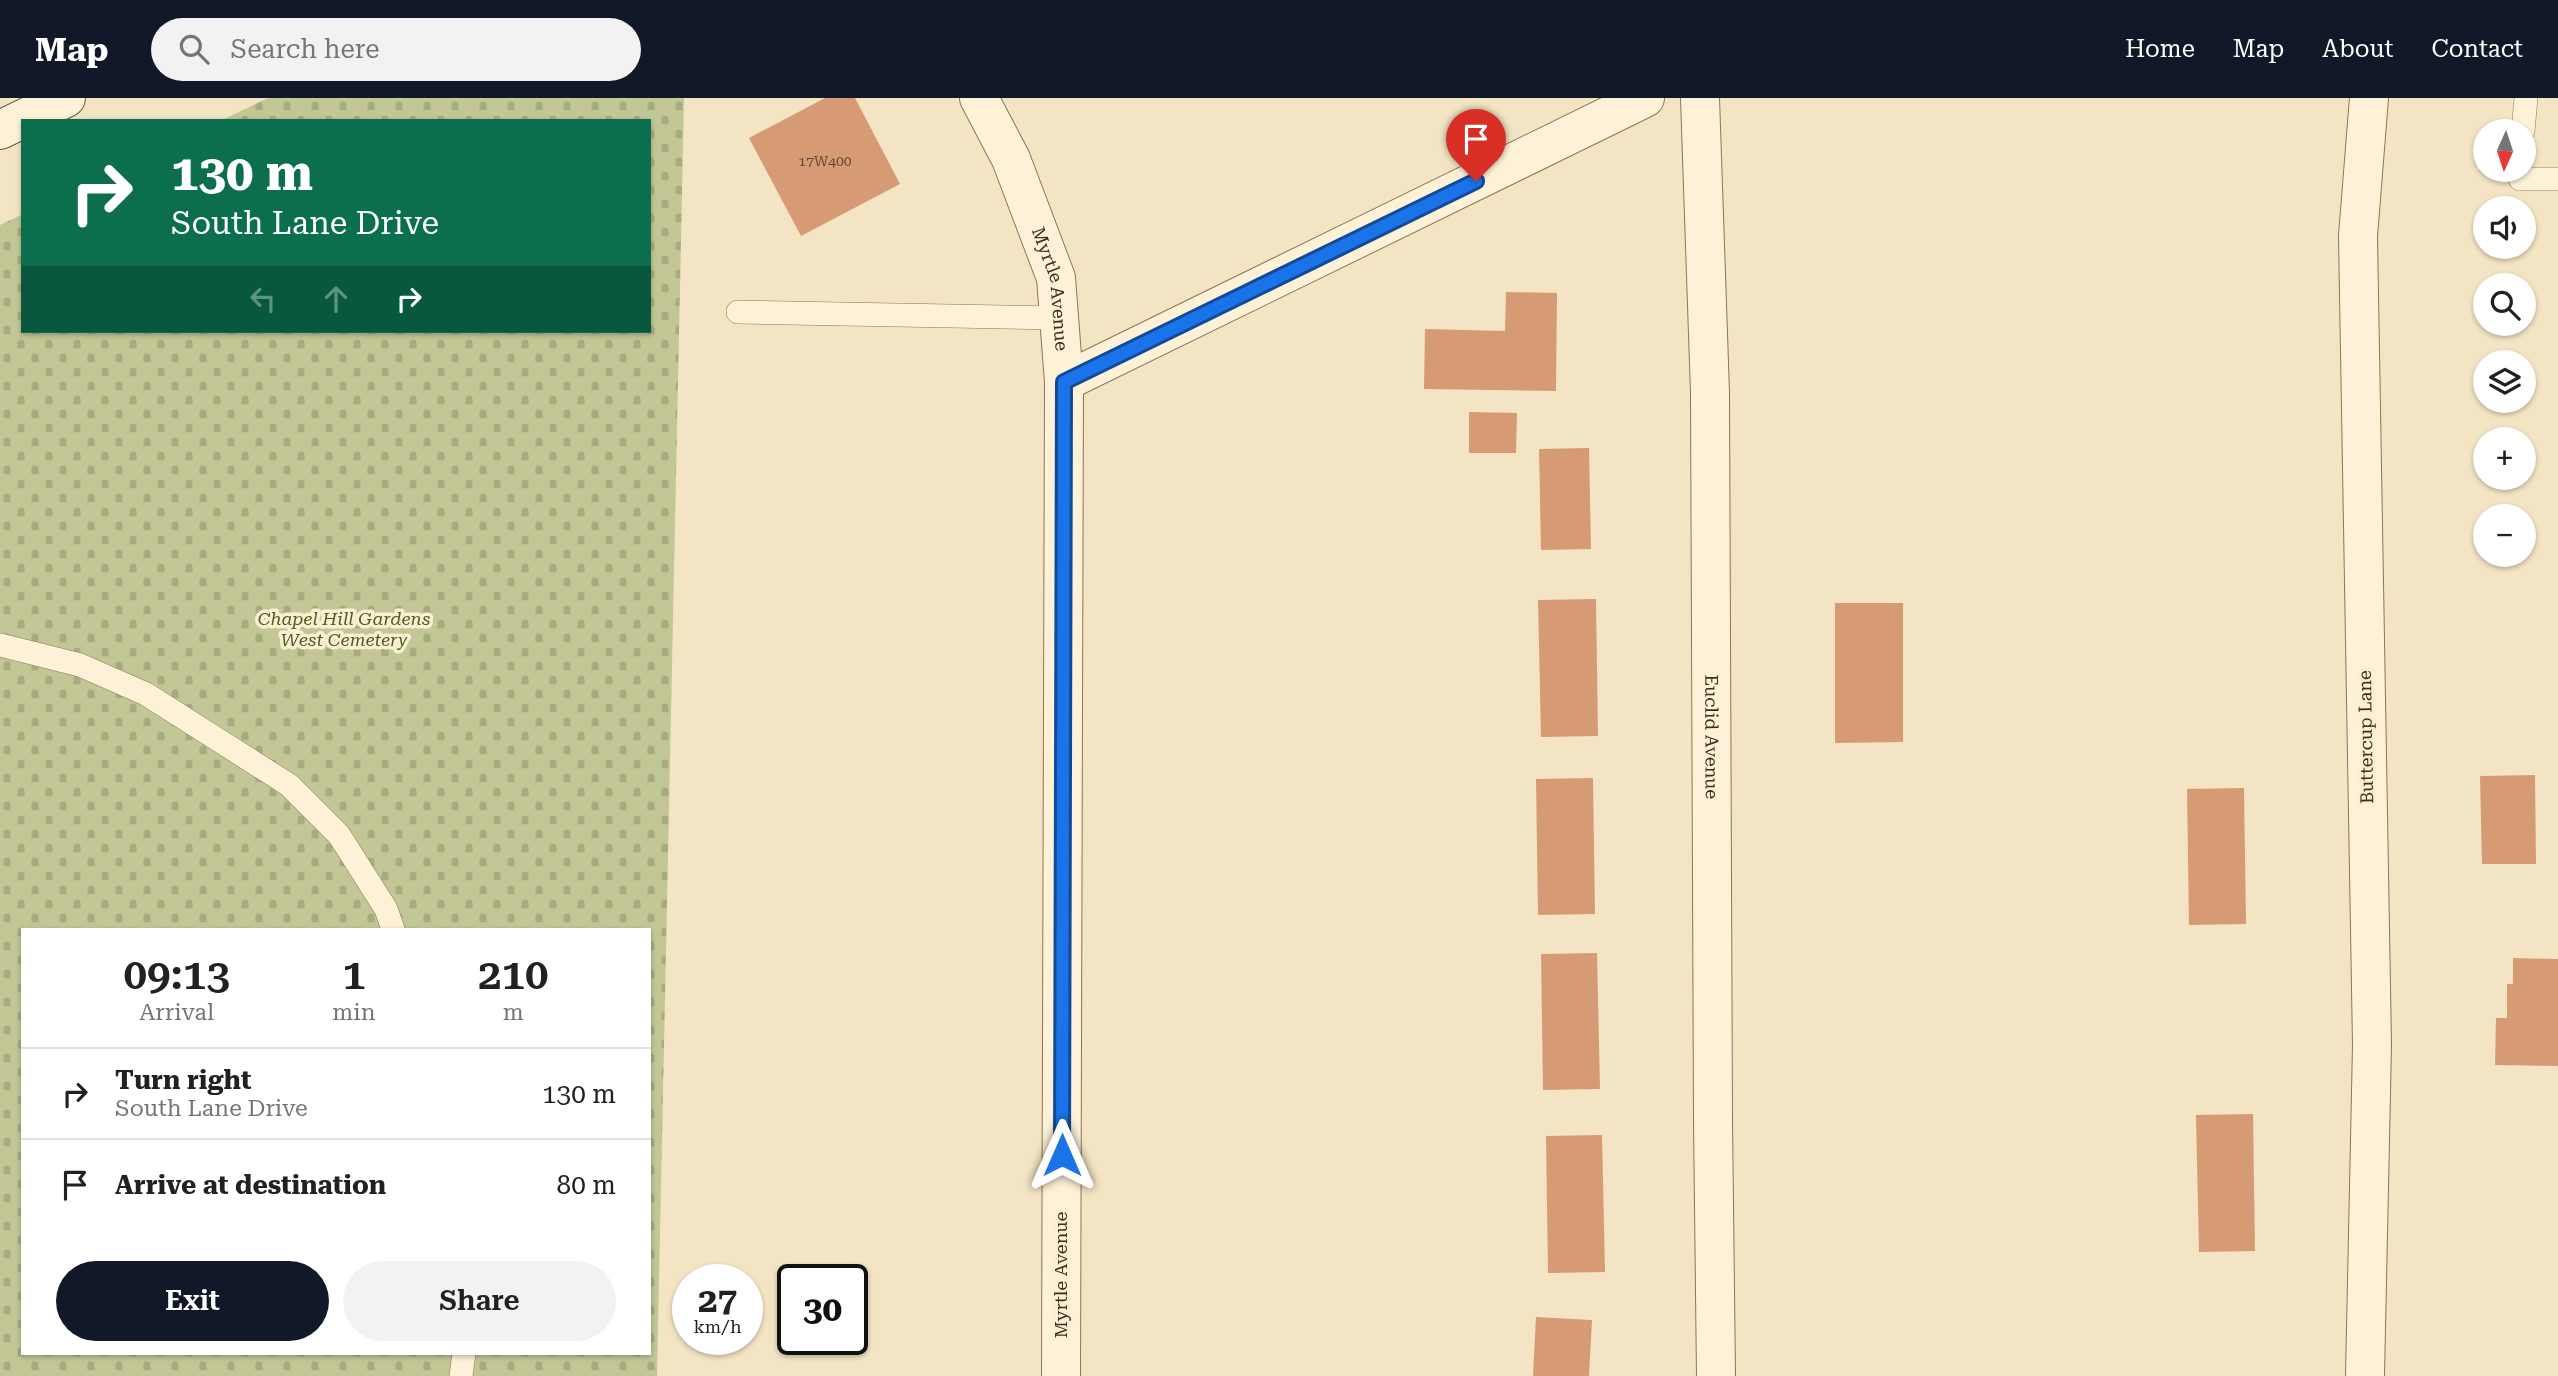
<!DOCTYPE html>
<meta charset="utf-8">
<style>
body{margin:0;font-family:"Roboto Serif",serif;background:#f2f2f2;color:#202124;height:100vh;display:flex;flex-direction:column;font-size:26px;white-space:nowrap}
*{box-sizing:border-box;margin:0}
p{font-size:23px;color:#757577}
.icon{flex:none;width:38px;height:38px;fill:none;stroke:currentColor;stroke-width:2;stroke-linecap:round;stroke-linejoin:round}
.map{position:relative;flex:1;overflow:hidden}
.drawer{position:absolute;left:21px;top:830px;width:630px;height:427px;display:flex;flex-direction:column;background:#fff;border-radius:0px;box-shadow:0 2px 5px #0004}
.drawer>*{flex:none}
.top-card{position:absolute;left:21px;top:21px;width:630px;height:214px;border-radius:0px;box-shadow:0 2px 5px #0004;background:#0b6e4f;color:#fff;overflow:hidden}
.needle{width:46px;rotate:183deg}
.buttons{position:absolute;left:2473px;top:21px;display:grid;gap:14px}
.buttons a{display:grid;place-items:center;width:63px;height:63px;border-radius:50%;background:#fff;box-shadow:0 2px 5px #0004;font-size:35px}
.speed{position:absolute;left:672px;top:1166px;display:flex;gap:14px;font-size:35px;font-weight:700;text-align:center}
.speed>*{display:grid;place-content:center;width:91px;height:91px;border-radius:50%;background:#fff;box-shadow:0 2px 5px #0004;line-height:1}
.speed small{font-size:18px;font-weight:400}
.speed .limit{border:4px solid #111;border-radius:10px;background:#fff;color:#111}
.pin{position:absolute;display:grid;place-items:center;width:60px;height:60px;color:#fff;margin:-72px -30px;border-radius:50% 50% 50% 0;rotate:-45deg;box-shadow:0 0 7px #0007}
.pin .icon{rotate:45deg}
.me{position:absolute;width:77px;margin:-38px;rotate:0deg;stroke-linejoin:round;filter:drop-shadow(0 0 5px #0008)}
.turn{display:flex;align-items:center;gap:24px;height:147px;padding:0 35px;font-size:32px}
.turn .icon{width:91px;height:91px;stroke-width:2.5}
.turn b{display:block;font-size:49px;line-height:60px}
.lanes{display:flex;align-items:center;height:66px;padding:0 35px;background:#0003;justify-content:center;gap:35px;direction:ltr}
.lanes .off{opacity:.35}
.eta{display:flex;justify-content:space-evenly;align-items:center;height:119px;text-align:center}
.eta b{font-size:42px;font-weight:600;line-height:49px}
.cta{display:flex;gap:14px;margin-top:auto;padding:14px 35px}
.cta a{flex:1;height:80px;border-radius:42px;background:#111827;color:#fff;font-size:28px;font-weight:600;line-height:80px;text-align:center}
.cta a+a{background:#f2f2f2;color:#202124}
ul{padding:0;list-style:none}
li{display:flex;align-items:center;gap:21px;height:91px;padding:0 35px;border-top:2px solid #e0e0e0}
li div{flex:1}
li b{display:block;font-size:26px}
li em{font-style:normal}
header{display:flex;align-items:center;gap:42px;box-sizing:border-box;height:98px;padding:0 35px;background:#111827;color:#fff}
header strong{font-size:33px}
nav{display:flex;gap:38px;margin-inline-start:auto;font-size:24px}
.search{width:490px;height:63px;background:#f2f2f2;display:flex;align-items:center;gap:18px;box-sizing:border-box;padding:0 24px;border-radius:38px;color:#757577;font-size:26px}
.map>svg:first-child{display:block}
.cemetery{fill:url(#cemetery-stones);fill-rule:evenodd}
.building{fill:#d69b74}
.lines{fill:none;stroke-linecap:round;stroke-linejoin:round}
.lane-casing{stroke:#907457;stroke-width:24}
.street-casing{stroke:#907457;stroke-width:40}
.secondary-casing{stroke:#72553a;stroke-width:40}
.lane{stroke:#fdf1d7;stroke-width:23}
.street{stroke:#fdf1d7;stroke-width:38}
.secondary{stroke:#fdf1d7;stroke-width:38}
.route-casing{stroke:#114b97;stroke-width:18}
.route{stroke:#1a73e8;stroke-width:12}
.labels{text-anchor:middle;stroke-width:7;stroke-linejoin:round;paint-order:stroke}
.number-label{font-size:14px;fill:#644833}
.street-label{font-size:18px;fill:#3e2c1d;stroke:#faeed3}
.park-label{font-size:18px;font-style:italic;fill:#4f5d21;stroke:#faeed3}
</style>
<header>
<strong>Map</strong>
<div class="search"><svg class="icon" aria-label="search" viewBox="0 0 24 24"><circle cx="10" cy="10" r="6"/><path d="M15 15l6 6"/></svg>Search here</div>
<nav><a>Home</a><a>Map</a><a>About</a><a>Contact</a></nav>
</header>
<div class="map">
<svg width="2558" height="1278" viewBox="0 0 2558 1278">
<defs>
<pattern id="cemetery-stones" width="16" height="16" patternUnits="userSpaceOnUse" patternTransform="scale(1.75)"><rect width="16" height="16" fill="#c2c795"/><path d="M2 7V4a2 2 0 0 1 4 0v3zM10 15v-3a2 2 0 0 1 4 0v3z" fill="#a8ab80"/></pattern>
</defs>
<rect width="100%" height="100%" fill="#f3e4c3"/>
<path class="cemetery" d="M268,0H684L657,1278H0V127L23,116V233H649V23H220ZM23,831H649V1255H23Z"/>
<g class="building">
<path d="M825,0H855L900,86L801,138L749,40Z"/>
<path d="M1506,194L1557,195L1556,293L1424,291L1425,231L1505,233Z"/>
<path d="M1469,314L1517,315L1516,355H1469Z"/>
<path d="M1589,350L1591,451L1541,452L1539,351Z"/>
<path d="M1596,501L1598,638L1541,639L1538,502Z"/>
<path d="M1835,505H1903V644L1835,645Z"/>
<path d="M2535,677L2536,766H2482L2480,678Z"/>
<path d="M1593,680L1595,816L1538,817L1536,681Z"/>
<path d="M2244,690L2246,826L2189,827L2187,691Z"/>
<path d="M1597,855L1600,991L1543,992L1541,856Z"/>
<path d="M2513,860L2558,861V968L2495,967L2496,920H2507V886H2513Z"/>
<path d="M2253,1016L2255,1153L2199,1154L2196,1017Z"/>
<path d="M1602,1037L1605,1174L1548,1175L1546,1038Z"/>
<path d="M1536,1219L1592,1222L1589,1278H1533Z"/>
</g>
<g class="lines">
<defs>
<g id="lane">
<path d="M2523,33L2526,0"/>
<path d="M2520,72V81H2558"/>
<path d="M738,214L1059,220"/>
<path d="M0,547L80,567L146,596L289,687L339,737L386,811L393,831"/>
<path d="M461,1278L464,1255"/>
</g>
<g id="street">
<path id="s1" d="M979,0L1011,61L1056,180L1064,284L1061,1278"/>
<path id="s2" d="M1700,0L1710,295L1713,1023L1716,1278"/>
<path d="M1064,284L1645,0"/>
<path d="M2365,1278L2372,947L2358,138L2369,0"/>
</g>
<path id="secondary" d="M0,32L66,0"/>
</defs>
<use href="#lane" class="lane-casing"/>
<use href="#street" class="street-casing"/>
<use href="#secondary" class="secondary-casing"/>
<use href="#lane" class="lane"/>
<use href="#street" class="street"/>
<use href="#secondary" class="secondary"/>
</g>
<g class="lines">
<defs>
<path id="route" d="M1062,1057L1064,284L1476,83"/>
</defs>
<use href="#route" class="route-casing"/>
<use href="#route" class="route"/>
</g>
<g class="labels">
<g class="number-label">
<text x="825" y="68">17W400</text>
</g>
<g class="street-label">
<text dy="6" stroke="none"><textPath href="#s1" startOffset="206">Myrtle Avenue</textPath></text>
<text dy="6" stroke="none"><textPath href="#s2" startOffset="639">Euclid Avenue</textPath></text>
<text transform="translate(2366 639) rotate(-91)" y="6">Buttercup Lane</text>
<text transform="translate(1061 1177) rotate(-90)" y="6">Myrtle Avenue</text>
</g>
<g class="park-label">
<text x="344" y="527">Chapel Hill Gardens<tspan x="344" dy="21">West Cemetery</tspan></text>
</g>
</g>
</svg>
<div class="buttons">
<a><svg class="needle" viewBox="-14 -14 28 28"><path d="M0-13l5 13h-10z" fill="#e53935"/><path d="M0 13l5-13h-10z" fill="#757577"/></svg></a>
<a><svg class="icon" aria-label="sound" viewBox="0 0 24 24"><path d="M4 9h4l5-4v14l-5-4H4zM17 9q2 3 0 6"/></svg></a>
<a><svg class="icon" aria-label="search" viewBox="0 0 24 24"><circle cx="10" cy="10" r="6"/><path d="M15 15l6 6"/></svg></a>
<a><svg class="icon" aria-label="layers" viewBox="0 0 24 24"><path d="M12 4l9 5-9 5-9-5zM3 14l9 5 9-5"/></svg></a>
<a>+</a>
<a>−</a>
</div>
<div class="speed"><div>27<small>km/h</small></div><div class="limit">30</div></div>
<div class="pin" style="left:1476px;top:83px;background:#d93025"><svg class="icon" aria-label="arrive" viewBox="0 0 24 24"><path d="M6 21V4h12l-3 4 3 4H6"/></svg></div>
<svg class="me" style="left:1062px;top:1057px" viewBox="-20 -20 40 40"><path d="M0-17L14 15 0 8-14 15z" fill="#1a73e8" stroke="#fff" stroke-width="4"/></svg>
<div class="top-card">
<div class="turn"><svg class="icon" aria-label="right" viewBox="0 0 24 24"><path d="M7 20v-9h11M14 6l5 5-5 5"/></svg><div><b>130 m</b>South Lane Drive</div></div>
<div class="lanes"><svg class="icon off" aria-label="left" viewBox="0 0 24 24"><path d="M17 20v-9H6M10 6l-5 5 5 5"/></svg><svg class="icon off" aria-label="ahead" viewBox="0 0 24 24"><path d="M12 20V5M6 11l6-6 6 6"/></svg><svg class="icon" aria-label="right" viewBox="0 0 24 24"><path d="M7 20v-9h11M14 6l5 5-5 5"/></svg></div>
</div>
<section class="drawer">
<div class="eta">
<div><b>09:13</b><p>Arrival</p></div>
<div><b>1</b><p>min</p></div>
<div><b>210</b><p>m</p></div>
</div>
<ul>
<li><svg class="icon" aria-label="right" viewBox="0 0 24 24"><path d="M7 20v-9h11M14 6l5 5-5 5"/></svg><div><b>Turn right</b><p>South Lane Drive</p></div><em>130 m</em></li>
<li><svg class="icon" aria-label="arrive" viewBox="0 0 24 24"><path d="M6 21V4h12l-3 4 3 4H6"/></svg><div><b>Arrive at destination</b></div><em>80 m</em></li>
</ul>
<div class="cta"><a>Exit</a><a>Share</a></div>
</section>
</div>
